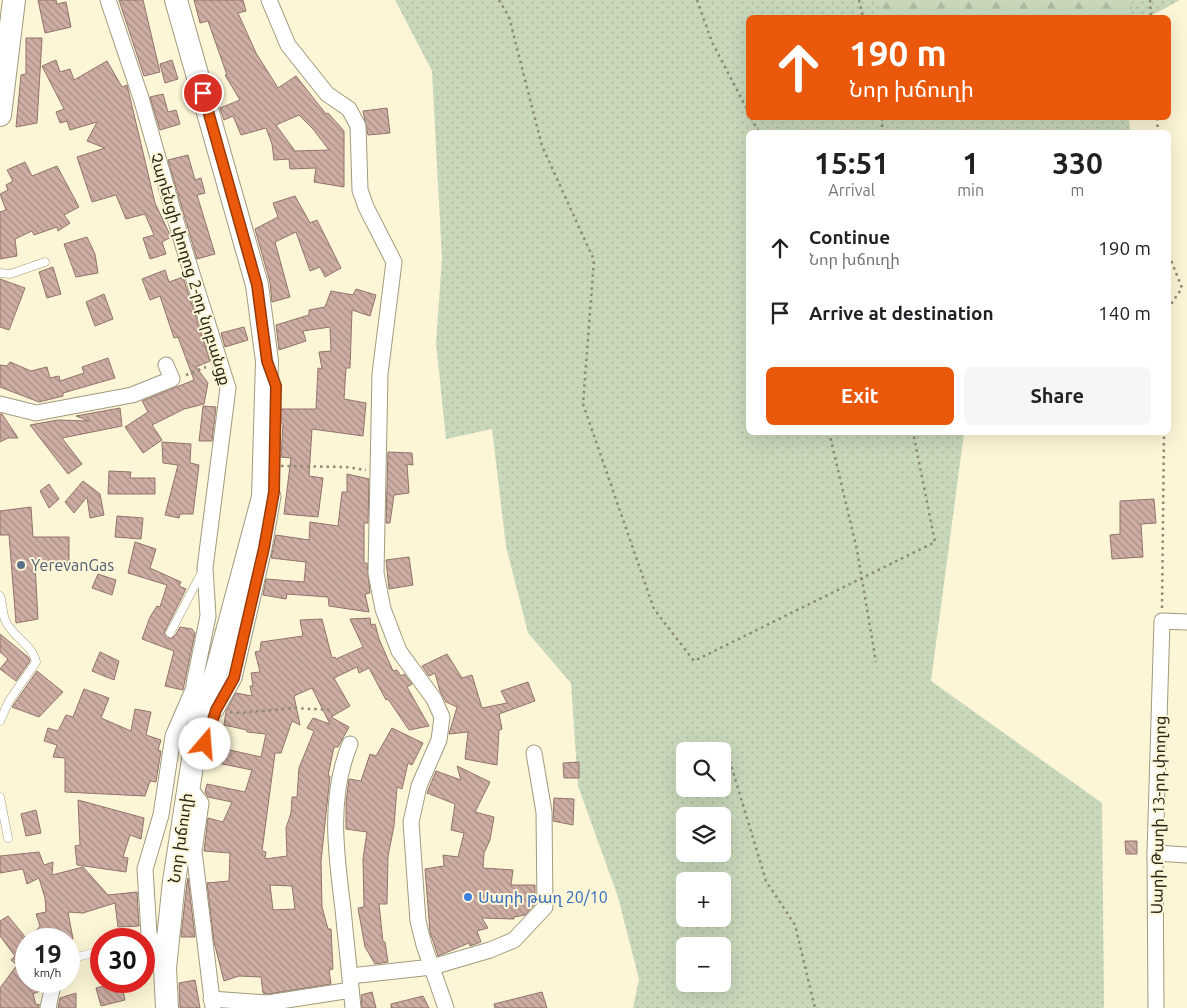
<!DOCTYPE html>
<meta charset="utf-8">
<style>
body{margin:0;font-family:Ubuntu,"Noto Sans Armenian",sans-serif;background:#f6f6f6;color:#202124;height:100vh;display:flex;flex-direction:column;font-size:19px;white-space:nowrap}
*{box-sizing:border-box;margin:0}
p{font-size:16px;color:#757577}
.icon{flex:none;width:28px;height:28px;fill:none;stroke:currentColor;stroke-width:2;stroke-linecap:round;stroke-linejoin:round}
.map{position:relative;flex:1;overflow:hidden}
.drawer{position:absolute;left:746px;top:130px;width:425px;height:305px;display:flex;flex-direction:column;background:#fff;border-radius:8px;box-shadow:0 5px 20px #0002}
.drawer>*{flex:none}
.hud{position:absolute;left:746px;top:15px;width:425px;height:105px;border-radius:8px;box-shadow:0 5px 20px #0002;background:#ea580c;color:#fff;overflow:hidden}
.fabs{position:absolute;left:676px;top:742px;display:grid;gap:10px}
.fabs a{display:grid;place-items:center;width:55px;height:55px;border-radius:8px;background:#fff;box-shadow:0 5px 20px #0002;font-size:25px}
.speed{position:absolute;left:15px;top:928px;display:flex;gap:10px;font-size:25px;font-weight:700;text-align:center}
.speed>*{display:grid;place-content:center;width:65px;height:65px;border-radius:50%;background:#fff;box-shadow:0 5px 20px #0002;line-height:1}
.speed small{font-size:12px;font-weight:400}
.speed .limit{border:8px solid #d22;background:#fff;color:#111}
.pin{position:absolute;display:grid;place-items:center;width:42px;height:42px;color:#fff;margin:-21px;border:2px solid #fff;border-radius:50%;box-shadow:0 1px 5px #0007}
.me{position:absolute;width:55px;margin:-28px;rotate:18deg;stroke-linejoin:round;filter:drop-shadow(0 0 4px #0008)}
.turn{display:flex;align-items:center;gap:18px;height:105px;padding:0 20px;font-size:22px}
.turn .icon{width:65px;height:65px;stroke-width:2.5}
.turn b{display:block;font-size:35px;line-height:42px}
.eta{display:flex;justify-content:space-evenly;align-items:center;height:85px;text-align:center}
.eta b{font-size:30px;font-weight:600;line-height:35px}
.cta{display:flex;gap:10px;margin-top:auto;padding:10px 20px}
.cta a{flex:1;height:58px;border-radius:8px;background:#ea580c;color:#fff;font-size:20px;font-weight:600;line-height:58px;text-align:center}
.cta a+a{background:#f6f6f6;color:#202124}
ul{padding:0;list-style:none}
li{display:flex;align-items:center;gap:15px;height:65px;padding:0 20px}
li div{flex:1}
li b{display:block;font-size:19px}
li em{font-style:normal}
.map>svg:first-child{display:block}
.grass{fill:url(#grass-dots);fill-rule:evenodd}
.forest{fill:url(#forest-firs)}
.building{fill:url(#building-back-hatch);stroke:#92746b;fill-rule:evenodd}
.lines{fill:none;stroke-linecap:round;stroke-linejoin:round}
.lane-casing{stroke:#a19a7e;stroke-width:9}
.street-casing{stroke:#a19a7e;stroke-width:17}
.secondary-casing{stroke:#a19a7e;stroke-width:24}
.path{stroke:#8f8a75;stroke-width:2.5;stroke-dasharray:2.5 4;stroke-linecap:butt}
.lane{stroke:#fff;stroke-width:8}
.street{stroke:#fff;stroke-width:15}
.secondary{stroke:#fff;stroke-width:22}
.route-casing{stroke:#983908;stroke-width:12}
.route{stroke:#ea580c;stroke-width:9}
.service-dot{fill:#5c6f8a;stroke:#fcf5d6;stroke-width:2}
.shop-dot{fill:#3f7fe0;stroke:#fcf5d6;stroke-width:2}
.labels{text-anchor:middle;stroke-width:4;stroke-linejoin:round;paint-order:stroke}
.street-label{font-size:16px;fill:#28261a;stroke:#fcf5d6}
.service-label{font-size:16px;fill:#4e5e75;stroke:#fcf5d6;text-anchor:start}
.shop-label{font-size:16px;fill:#366cbe;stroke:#fcf5d6;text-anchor:start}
</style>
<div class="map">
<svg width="1187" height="1008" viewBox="0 0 1187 1008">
<defs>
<pattern id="grass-dots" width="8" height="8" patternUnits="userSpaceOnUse" patternTransform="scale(1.25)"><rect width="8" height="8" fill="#c9d8bb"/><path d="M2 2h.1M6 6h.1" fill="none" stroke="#adb9a0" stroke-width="1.8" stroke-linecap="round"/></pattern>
<pattern id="forest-firs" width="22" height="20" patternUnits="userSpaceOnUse" patternTransform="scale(1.25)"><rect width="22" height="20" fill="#c9d8bb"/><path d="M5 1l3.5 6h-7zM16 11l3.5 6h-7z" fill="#adb9a0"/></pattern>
<pattern id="building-back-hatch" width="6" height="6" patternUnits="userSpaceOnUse" patternTransform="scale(1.25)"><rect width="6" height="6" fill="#ceaea4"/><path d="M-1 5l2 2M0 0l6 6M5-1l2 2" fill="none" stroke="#a78d85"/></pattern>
</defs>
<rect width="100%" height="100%" fill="#fcf5d6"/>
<path class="grass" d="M395,0H1180L1147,18H749V118H1129L1130,132H749V432L964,433L931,681L1102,803L1104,1008H633L639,979L618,897L578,786L571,683L528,633L506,546L492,429L446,439L436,343L442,259L432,71ZM685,751H722V789H685ZM685,816H722V854H685ZM685,881H722V919H685ZM685,946H722V984H685Z"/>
<path class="forest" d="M879,0H1131L1132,13L1119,18L879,17Z"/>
<g class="building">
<path d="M38,0H56L57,4L66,2L71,27L45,33Z"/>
<path d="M119,0H143L160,72L144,76Z"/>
<path d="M194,0H243L246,11L238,13L256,53L278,88L296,76L326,114L328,113L344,131V187L314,182L316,168L290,169L289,159L274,160L272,144L266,128L241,135L233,116L224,120L220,108L240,100L225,75H227L208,21L200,23ZM299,115L313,129L329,150L295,151L276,125Z"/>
<path d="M26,38H42L37,123L16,127L21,75L26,74Z"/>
<path d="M56,60L60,72L70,69L74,80L107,61L122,87L127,85L155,203L171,237L162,242L166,254L150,259L143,238L154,235L145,214L126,219L116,195L92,202L77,157L105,148L87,141L97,122L70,130L67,121L60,123L56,112L64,109L42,66Z"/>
<path d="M172,60L178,79L165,83L160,64Z"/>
<path d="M163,94L168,112L176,110L180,124L160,130L150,97Z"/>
<path d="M387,108L390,133L368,135L363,111Z"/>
<path d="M188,155L195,180L201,178L205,193L197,195L215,254L197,259L168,160Z"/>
<path d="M25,162L32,176L57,166L79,207L64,215L70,223L58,231L57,227L34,235L32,231L15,239L17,256L0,259V212L6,210L0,194L8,190L6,185L13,181L7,170Z"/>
<path d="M295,196L310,223L317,220L341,268L325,277L320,267L310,271L296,232L275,242L290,297L272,302L270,282L255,229L278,217L273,203Z"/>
<path d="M87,237L95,254L98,273L76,277L64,244Z"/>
<path d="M53,267L61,294L47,298L39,272Z"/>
<path d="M165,270L169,282L183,277L210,361L196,367L208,383L204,404L184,409L152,425L162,440L143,453L125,427L148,412L142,401L194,380L178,337L174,338L160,296L150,300L142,279Z"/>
<path d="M0,279L25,288L9,330L0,327Z"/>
<path d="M356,289L376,295L370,316L352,310L350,368H346L344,399L366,403L363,436L312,429L309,476L323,478L318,517L284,514L291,458L281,457L283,424L278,419L279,409H316L318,368L322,369L319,352L331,351L330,327L303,331L306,341L279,350L276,325L309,315V310L325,307L331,291L353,295Z"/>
<path d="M104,294L113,319L95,326L86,302Z"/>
<path d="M244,327L248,340L225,347L221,333Z"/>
<path d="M108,358L115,378L63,393V396L39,402L0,387V365L7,366L10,362L31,371L47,367L50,378L59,376L60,381L84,373L82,367Z"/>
<path d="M203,406L216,407L212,441H199Z"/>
<path d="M120,408L122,426L62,438L82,464L68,474L30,425L58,420L89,421L76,416Z"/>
<path d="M0,414H2L18,438H8L0,442Z"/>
<path d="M162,442L191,444L190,463L199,465L193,514H180L179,518L165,515L178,465L163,463Z"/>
<path d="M388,452L412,453L413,465L407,464L409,493L394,495L390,523H386Z"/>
<path d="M109,471L131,472L130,478H155V494H108Z"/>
<path d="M347,474L369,479L368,523H364V563H367L370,593L365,594L369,612L329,606L328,597L287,594L286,599L263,595L266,579L304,582L306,562L271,558L276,535L309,540L310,522L338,526L342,492H347Z"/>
<path d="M83,481L100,494L104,515L90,518L87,497L74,513L65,502Z"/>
<path d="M49,484L59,499L49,508L40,491Z"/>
<path d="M1154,499L1156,523L1141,524L1143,557L1112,559L1110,535L1120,534V501Z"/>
<path d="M31,507L33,537H69V564H35L38,619L16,623L9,535H0V511Z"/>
<path d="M117,516L143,518L141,539L115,537Z"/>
<path d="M135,542L156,549L150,568L181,582L179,586L186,589L164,633L170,639L175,636L180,627L192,629L195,633L183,690L165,686L174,651L142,639L150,617L157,606L160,607L167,585L128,573Z"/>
<path d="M409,557L413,585L389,589L386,560Z"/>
<path d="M98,574L116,580L112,595L92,588Z"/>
<path d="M370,618L371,625L375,624L379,639L393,671L397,670L401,676L404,674L412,684L407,687L429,726L409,730L388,699L386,700L369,668L359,673L357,667L334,678L350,706L331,717L349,727L338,747H334L328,776H330L321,861L322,907L328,929H331L333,969L329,970L331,984L268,994L263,993L261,977L239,976L224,981L214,942L207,883L229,881L230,853L204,851L208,818L223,822L232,802L208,797L205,792L207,784L245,792L252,770L208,761L212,746L261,757L266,734L247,732V730L224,725L226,711L236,693L252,696L250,686H253L251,673L260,672L255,652L260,651L261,642L303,636L300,620L322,619L332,658L335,657L336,659L363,647L350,619ZM312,688L330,724L313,718L307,728L314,731L299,768L297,797H292L291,813L286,828L287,856L265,859L266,852L262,851L275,753H281L292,721L300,725L294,696ZM270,885L292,886L295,909L273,910Z"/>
<path d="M0,634L28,657L30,661L16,681L0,669L8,659L0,652Z"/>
<path d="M100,652L119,661L114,680L92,671Z"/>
<path d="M447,654L462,678L472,675L482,708L507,703L501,691L528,682L535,701L499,714L502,729L499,730L497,765L465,759L468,732L449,734L457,707L446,702L440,691L435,673L429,676L422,666Z"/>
<path d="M37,671L63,692L39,717L12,707Z"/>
<path d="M84,689L109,698L101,718L131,731L135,709L151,712L146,735L161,740L158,750L161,751L156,782L150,781L145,796L65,792V758L53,757L57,745L44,741L48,728L58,731L66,715L73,717Z"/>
<path d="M392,728L423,743L412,765L408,763L402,789L397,787L394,826L388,856L387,904H379L383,942H385L388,962L375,964L365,947L358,908L364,907L363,859L367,832L346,829V803L349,779L361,781L370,754L376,756Z"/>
<path d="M579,762V778H564L563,763Z"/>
<path d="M457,766L490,782L475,812L494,817L490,840L484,853L483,868L513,870L511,885H535V904L525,915L514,917V919L482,918L488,928L477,931L481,942L470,946L469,943L438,956L430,932L425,869L444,866L443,855L458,857L464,833L451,830L455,804L427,793L436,771L461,780Z"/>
<path d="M554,798L574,799L573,825L553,821Z"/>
<path d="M78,800L144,818L141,839L130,835L123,857L128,858L126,872L77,865L75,846L80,845Z"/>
<path d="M36,810L41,833L26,836L21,814Z"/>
<path d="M1125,841H1137V854H1126Z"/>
<path d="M39,852L44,865L53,862L52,875L83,867L108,895L137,892L139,926L118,927L115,903L83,913L68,912L73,939H29L40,926L36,914L46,912L45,898L39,878L27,884L23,869L0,873V856Z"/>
<path d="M188,878L195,937H181L187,883Z"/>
<path d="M8,916L26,938V981H44L42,990L33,994L36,1005L39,1004V1008H0V988L17,965L11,960L15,956L0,936V921Z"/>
<path d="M195,980L200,1008H180L179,983Z"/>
<path d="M121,981L125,1000L101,1006L96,988Z"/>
<path d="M372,992L376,1008H362L361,995Z"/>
<path d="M542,992L547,1008H495L494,1004Z"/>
<path d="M76,993V1008H58L60,998Z"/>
<path d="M423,996L429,1008H391V1004Z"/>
</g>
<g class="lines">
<defs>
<g id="lane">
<path d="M0,273L10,274L45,262"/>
<path d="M0,596C3,603 2,615 6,622C14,638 32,644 36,662L9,701L0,721"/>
<path d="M170,633L203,570"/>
<path d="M0,797L8,838"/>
<path d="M138,939L149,934"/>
<path d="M69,959L101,951"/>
</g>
<g id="street">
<path d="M108,0L141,98L182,242L228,388L205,568L208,616L194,684L199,721L216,710L234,678L264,548L273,496"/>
<path d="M269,0L288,45L327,94L349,109L358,126L360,190L366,207L394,262L380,374L376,573L383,609L399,651L434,699L442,717L439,740L419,786L411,822L418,921L424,945L446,1008"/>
<path d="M0,404L36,413L132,395L172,379L166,365"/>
<path d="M350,744C328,797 336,854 343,909C346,942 350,975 353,1008"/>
<path d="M188,786L201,803L194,851L213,1008"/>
<path d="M1155,853L1187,855"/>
<path d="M164,967L149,934L145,869L161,815L173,736L193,690"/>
<path d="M350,976L432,967L490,950L514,940L545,907L544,812L534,753"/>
<path d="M211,999L268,1003L351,990"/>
<path d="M48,1008L54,981"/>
<path d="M1156,1008L1155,853L1162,621L1187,622"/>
</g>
<g id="secondary">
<path d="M0,115L14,0"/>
<path d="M167,1008L165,968L174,881L199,721L217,669L263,497L267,361L257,285L176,0"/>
</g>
</defs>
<use href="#lane" class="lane-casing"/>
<use href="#street" class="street-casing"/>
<use href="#secondary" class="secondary-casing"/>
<g class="path">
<path d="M499,0L509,17L542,146L594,260L583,404L654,609L694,661L935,542L913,432"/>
<path d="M697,0L712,42L749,113"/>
<path d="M859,0L863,18"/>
<path d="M1150,0L1151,18"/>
<path d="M751,118L759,132"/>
<path d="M882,118V132"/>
<path d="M1157,118L1158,132"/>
<path d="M1169,255L1182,288L1169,307"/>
<path d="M186,375L206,367"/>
<path d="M829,432L857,550L876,662"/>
<path d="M281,466L346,467L366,470"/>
<path d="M1162,608L1164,432"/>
<path d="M230,712L239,713L294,708L330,710"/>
<path d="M724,742L766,881L795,925L815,1008"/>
</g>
<use href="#lane" class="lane"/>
<use href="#street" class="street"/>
<use href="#secondary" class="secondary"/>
</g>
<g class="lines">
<defs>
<path id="route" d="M203,93L257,285L267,361L276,386L274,492L264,548L234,678L216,710L205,744"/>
</defs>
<use href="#route" class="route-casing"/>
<use href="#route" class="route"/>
</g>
<circle class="service-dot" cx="21" cy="565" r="5"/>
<circle class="shop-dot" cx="468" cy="897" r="5"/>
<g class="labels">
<g class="street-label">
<text transform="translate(191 269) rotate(73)" y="6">Չարենցի փողոց 2-րդ նրբանցք</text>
<text transform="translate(1158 815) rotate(-89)" y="6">Սարի Թաղի 13-րդ փողոց</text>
<text transform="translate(180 838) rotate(-82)" y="6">Նոր խճուղի</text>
</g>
<g class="service-label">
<text x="31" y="571">YerevanGas</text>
</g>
<g class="shop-label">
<text x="478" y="903">Սարի թաղ 20/10</text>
</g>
</g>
</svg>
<div class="fabs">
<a><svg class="icon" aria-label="search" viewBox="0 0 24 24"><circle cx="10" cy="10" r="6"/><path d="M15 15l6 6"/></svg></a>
<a><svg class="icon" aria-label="layers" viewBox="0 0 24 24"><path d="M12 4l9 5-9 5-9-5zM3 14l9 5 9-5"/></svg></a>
<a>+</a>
<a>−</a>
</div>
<div class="speed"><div>19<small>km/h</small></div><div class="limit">30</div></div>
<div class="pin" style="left:203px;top:93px;background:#d93025"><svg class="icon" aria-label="arrive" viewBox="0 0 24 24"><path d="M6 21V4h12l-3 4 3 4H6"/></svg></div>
<svg class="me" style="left:205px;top:744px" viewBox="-20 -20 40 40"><circle r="19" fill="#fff"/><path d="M0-13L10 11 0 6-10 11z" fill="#ea580c"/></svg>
<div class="hud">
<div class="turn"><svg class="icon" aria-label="ahead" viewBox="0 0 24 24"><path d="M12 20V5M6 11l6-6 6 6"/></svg><div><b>190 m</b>Նոր խճուղի</div></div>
</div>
<section class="drawer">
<div class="eta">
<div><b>15:51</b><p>Arrival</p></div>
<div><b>1</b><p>min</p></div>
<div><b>330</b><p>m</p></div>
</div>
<ul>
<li><svg class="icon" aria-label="ahead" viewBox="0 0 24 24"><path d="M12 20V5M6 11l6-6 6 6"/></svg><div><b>Continue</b><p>Նոր խճուղի</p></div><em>190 m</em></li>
<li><svg class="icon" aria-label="arrive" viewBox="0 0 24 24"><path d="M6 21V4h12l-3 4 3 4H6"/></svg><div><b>Arrive at destination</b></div><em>140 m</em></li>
</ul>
<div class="cta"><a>Exit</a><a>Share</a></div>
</section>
</div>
